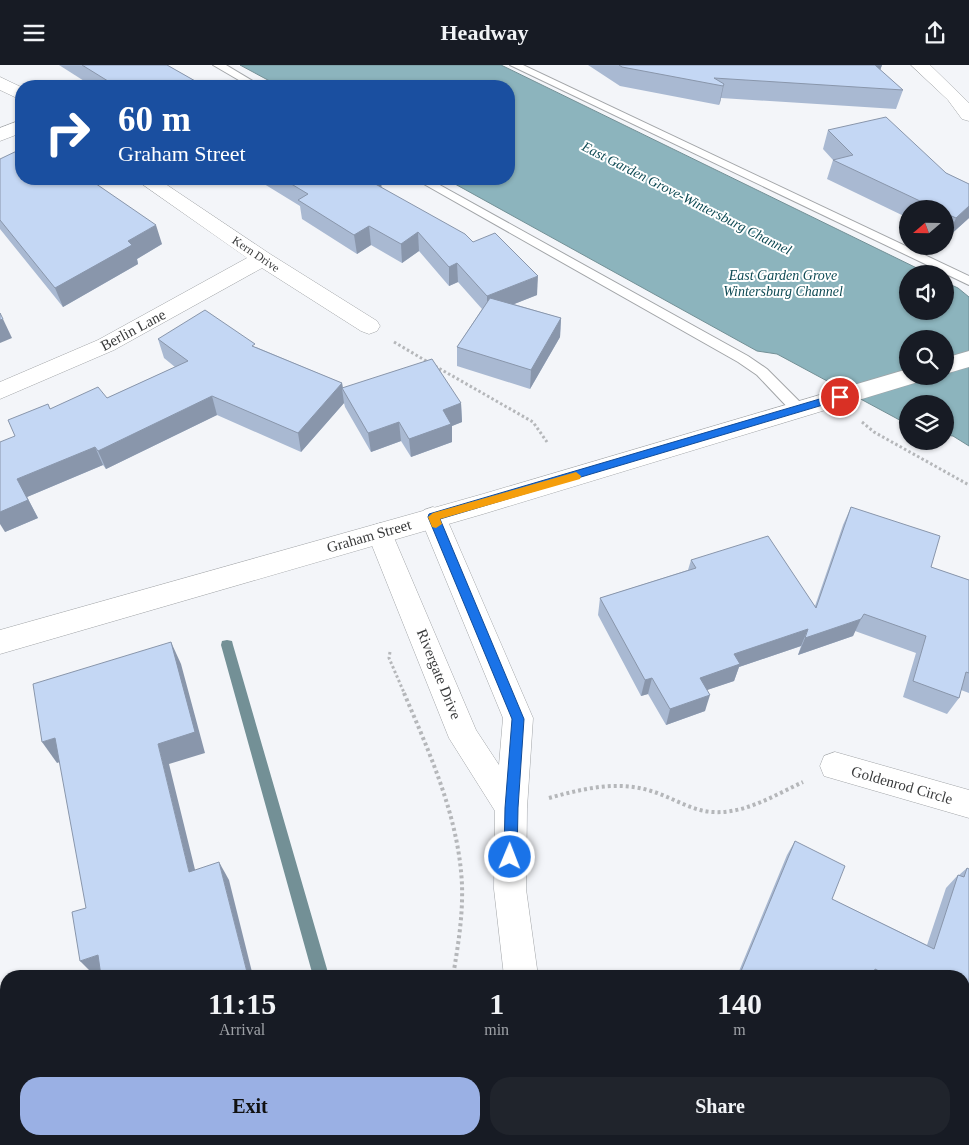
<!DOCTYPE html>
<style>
body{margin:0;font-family:"Times New Roman",serif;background:#20242c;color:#f1f3f6;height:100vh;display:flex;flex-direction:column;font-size:19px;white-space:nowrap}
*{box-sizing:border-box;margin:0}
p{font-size:16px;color:#9ea1a6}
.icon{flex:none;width:28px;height:28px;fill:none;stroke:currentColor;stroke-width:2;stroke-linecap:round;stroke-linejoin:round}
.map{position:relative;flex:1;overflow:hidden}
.drawer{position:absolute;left:0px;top:905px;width:970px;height:175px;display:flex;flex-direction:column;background:#171b24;border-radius:20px 20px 0 0;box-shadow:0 1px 4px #0004}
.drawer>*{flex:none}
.guide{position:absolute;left:15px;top:15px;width:500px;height:105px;border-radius:20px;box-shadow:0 1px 4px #0004;background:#1a4fa0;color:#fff;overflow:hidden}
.needle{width:32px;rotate:250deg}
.fabs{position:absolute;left:899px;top:135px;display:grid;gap:10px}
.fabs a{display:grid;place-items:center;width:55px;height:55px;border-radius:50%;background:#171b24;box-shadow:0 1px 4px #0004;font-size:25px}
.pin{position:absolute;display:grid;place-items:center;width:42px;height:42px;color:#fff;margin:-21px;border:2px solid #fff;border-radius:50%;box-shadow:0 1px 5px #0007}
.me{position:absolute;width:55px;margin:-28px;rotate:1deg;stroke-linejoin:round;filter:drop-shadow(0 0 4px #0008)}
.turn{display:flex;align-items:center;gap:18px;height:105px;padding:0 20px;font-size:22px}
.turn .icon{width:65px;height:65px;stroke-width:2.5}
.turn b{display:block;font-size:35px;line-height:42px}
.eta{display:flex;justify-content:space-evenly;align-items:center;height:85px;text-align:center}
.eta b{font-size:30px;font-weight:700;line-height:35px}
.action{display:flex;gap:10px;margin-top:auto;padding:10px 20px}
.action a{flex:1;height:58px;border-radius:20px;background:#9ab0e4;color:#111;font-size:20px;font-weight:700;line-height:58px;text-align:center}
.action a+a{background:#20242c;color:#f1f3f6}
header{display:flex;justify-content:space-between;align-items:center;height:65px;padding:0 20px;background:#171b24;font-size:22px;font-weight:700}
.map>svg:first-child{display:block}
.water{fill:#8cb4bd;stroke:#739096;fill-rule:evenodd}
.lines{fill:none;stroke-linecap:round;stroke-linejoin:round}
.stream{fill:#739096;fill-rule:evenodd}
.service-casing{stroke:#a2a5a8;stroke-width:2}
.minor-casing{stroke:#a2a5a8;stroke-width:1}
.tertiary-casing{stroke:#a2a5a8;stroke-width:1}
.path-far1{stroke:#b5b7ba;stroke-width:3;stroke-dasharray:2.5 2.5;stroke-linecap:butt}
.path{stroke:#b5b7ba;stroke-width:4;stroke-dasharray:3 3;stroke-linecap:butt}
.service{fill:#fff;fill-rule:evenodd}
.minor{fill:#fff;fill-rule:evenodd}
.tertiary{fill:#fff;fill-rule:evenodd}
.wall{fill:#a9b9d2}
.shaded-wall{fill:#8996ab}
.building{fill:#c4d7f4;stroke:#8996ab}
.route{fill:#1a73e8;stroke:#114b97}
.slow{fill:#f59e0b}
.labels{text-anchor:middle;stroke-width:4;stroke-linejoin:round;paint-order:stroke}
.far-street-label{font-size:12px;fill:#3a3b3c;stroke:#fff}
.far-water-label{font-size:14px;font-style:italic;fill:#0e4a54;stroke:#fff}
.street-label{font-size:15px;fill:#3a3b3c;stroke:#fff}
</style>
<header><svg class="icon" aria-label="menu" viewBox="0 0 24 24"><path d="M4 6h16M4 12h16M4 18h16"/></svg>Headway<svg class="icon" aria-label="share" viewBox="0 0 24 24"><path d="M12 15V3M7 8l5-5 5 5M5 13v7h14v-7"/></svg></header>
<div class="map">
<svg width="969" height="1080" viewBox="0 0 969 1080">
<rect width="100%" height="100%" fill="#f3f5f9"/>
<path class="water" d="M240,0H501L929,209H908V246H945V217L958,223L969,232V381L953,371L945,370V339H908L907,359L777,289L757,286L446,114H509V21H279ZM908,274H945V311H908Z"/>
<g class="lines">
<g class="stream">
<path d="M227,575L232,576L233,580L329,911H313L221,580L222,576Z"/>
<path d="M359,1074H375L377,1080H361Z"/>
</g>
<defs>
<g id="service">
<path d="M213,0H226L261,21H249Z"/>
<path d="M510,0H523L969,211V220Z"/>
<path d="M415,114H429L748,291L767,304L804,341L806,345L804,349H794L757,310L738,297Z"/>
</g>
<g id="minor">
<path d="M911,0H930L969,38V56L962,54L948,35Z"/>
<path d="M0,12L21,22V35L0,25Z"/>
<path d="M21,55V68L0,76V63Z"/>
<path d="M135,114H158L270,189L377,256L380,261L377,266L369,269L361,266L262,203L114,285L0,334V317L98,275L247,193Z"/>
<path d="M433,442L442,445L446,452L533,653L527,743L526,824L538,911H504L494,824L495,746L449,673L367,468L371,461L380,458L389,461L476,665L499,700L503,653L420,452L424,445Z"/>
<path d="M835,687L969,725V753L824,711L820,701L824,691Z"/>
<path d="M0,1011L6,1013V1074H24L25,1080H0Z"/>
<path d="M544,1074H581L584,1080H546Z"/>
</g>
<g id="tertiary">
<path d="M969,286V302L945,309V293Z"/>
<path d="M908,304V311H922L918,317L483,449L0,589V565L483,429Z"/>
</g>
</defs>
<use href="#service" class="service-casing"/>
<use href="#minor" class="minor-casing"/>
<use href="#tertiary" class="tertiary-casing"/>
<g class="path-far1">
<path d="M394,277L428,297"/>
<path d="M435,301L533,357L547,377"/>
<path d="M862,357L874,367L969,420"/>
<path d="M390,587L389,593L405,630"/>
</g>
<g class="path">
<path d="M404,628C430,689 459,753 462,820C463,851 458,881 453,911"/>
<path d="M549,733C582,724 617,715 651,726C672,732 691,746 713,747C745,749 775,730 803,717"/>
<path d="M477,1074L480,1080"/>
</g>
<use href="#service" class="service"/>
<use href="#minor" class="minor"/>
<use href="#tertiary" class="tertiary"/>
</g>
<g class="wall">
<path d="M59,0H167L204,21H92Z"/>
<path d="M588,0H882L880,5L903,25L896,44L721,33L719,40L620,21Z"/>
<path d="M828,65L946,108L969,119V153L948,172L945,171V144H908V153L827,114L833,95L823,84Z"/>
<path d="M0,94L162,179L137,194L138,199L63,242L0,164Z"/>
<path d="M256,114H381V122L473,177L537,230L514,239L561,253L560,272L530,324L457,301V282L482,244L458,217L449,221L419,186L402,198L371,180L357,189L302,154L300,141Z"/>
<path d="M158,274L256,282L342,318L343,323L461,338L462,357L452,361V377L411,392L401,376L371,387L345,342L344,338L301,387L217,350L106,404L103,400L27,432L38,453L5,467L15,371L50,344L107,333L175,302L164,293Z"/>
<path d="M851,442L931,502L969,515V628L961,625L959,633L947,649L903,632L916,588L855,566L853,571L798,590L801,581L739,602L734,616L707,625L705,646L666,660L648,629L641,631L598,550L600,533L688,505L691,495L815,541L843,460Z"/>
<path d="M795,776L832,834L927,880L946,823L958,810H959L967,803L969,804V969L964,967V911H737L787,790Z"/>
</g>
<g class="shaded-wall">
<path d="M868,0H882L878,11Z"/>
<path d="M724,19L720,38L719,40L723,21Z"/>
<path d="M240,114H246L240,117Z"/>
<path d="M373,114H381L382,129L370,116Z"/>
<path d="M969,141V153L948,172L956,153Z"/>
<path d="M156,160L162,179L137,194L138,199L63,242L55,223L128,176Z"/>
<path d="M369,161L371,180L357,189L354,170Z"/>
<path d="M418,167L419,186L402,198L401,179Z"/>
<path d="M457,198L458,217L449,221V202Z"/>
<path d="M538,211L537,230L487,250V231Z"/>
<path d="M561,253L560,272L530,324L531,305Z"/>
<path d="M3,254L12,273L0,278V255Z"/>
<path d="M342,318L343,325L342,323L344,338L301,387L298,368Z"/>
<path d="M212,331L217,350L106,404L98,386Z"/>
<path d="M461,338L462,357L452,361V377L411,392L409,374L443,345Z"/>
<path d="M399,357L401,376L371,387L368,368Z"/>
<path d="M95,382L103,400L27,432L38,453L5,467L0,459V447L17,414Z"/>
<path d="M861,554L853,571L798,590L805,573Z"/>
<path d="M808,564L801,581L739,602L734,616L695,629L700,613L734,589Z"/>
<path d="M171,577L181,599L205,688L169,699L200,825L189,807L158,679Z"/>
<path d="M652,613L648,629L641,631L645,615Z"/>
<path d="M710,630L705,646L666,660L670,644Z"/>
<path d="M55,673L69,694L57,698L42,677Z"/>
<path d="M219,797L229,815L253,911H248Z"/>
<path d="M98,890L112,905L95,911L80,896Z"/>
<path d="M251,1074H258L260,1080H252Z"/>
</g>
<g class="building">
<path d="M82,0H167L204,21H116Z"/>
<path d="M619,0H875L903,25L714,13L724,19L723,21L622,2Z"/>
<path d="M886,52L946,108L969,119V141L956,153L945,148V144H937L833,95L853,90L828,65Z"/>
<path d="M21,84V114H89L156,160L128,176L132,180L55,223L0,155V94Z"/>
<path d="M283,114H373L370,116L465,169L473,177L495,168L538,211L487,231L457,198L449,202L418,167L401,179L369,161L354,170L298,135L308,129Z"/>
<path d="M490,233L561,253L531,305L457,282Z"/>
<path d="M205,245L255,279L252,281L342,318L298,368L212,331L98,386L95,382L17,414L28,435L0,447V377L15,371L8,355L48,339L50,344L98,322L107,333L188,296L158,274Z"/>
<path d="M0,248L3,254L0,255Z"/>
<path d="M432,294L461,338L443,345L451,359L409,374L399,357L368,368L342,323Z"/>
<path d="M851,442L940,471L931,502L969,515V608L966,607L959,633L913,616L926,571L864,549L861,554L805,573L808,564L734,589L740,599L700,613L710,630L670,644L652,613L645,615L600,533L696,503L691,495L768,471L816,543Z"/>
<path d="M171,577L195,667L158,679L189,807L219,797L248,911H101L98,890L80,896L72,847L86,843L55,673L42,677L33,619Z"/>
<path d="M795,776L845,801L832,834L934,884L958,810L964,812L967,803L969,804V952L964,950V911H889L875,904L873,911H739Z"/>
<path d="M123,1074H251L252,1080H124Z"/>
<path d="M751,1074H876L879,1080H737Z"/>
</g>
<path class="route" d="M840,328L843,329V334L440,454L524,654L518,743L517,792L515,796L510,798L506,796L504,792L505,743L512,654L428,452L429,449Z"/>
<path class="slow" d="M576,407L581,411L580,414L440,454L442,459L436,463L432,462L428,452L433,448Z"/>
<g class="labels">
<g class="far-street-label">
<text transform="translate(256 189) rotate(34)" y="4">Kern Drive</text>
</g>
<g class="far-water-label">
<text transform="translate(687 133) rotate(27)" y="5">East Garden Grove-Wintersburg Channel</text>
<text x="783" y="215">East Garden Grove<tspan x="783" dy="16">Wintersburg Channel</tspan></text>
</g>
<g class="street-label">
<text transform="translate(133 265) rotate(-28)" y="5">Berlin Lane</text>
<text transform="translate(369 471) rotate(-16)" y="5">Graham Street</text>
<text transform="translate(439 609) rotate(68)" y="5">Rivergate Drive</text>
<text transform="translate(902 720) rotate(16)" y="5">Goldenrod Circle</text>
</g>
</g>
</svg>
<div class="fabs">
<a><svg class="needle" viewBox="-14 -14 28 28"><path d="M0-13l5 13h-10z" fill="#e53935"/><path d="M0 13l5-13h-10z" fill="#9ea1a6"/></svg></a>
<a><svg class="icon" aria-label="sound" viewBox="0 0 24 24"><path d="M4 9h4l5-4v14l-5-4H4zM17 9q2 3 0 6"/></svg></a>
<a><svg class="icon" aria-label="search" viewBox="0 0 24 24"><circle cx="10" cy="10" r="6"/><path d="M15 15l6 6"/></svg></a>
<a><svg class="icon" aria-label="layers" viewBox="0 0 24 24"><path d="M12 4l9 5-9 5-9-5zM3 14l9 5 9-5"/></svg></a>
</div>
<div class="pin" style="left:840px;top:332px;background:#d93025"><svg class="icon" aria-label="arrive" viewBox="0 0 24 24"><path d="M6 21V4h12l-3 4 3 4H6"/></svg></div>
<svg class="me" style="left:510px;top:792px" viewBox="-20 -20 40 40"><circle r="17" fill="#1a73e8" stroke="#fff" stroke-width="3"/><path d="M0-11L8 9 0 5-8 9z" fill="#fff"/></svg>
<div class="guide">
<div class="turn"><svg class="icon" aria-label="right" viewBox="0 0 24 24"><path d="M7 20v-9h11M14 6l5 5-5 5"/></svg><div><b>60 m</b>Graham Street</div></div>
</div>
<section class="drawer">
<div class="eta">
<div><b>11:15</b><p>Arrival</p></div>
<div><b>1</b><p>min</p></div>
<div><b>140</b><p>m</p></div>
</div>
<div class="action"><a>Exit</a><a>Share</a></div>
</section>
</div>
